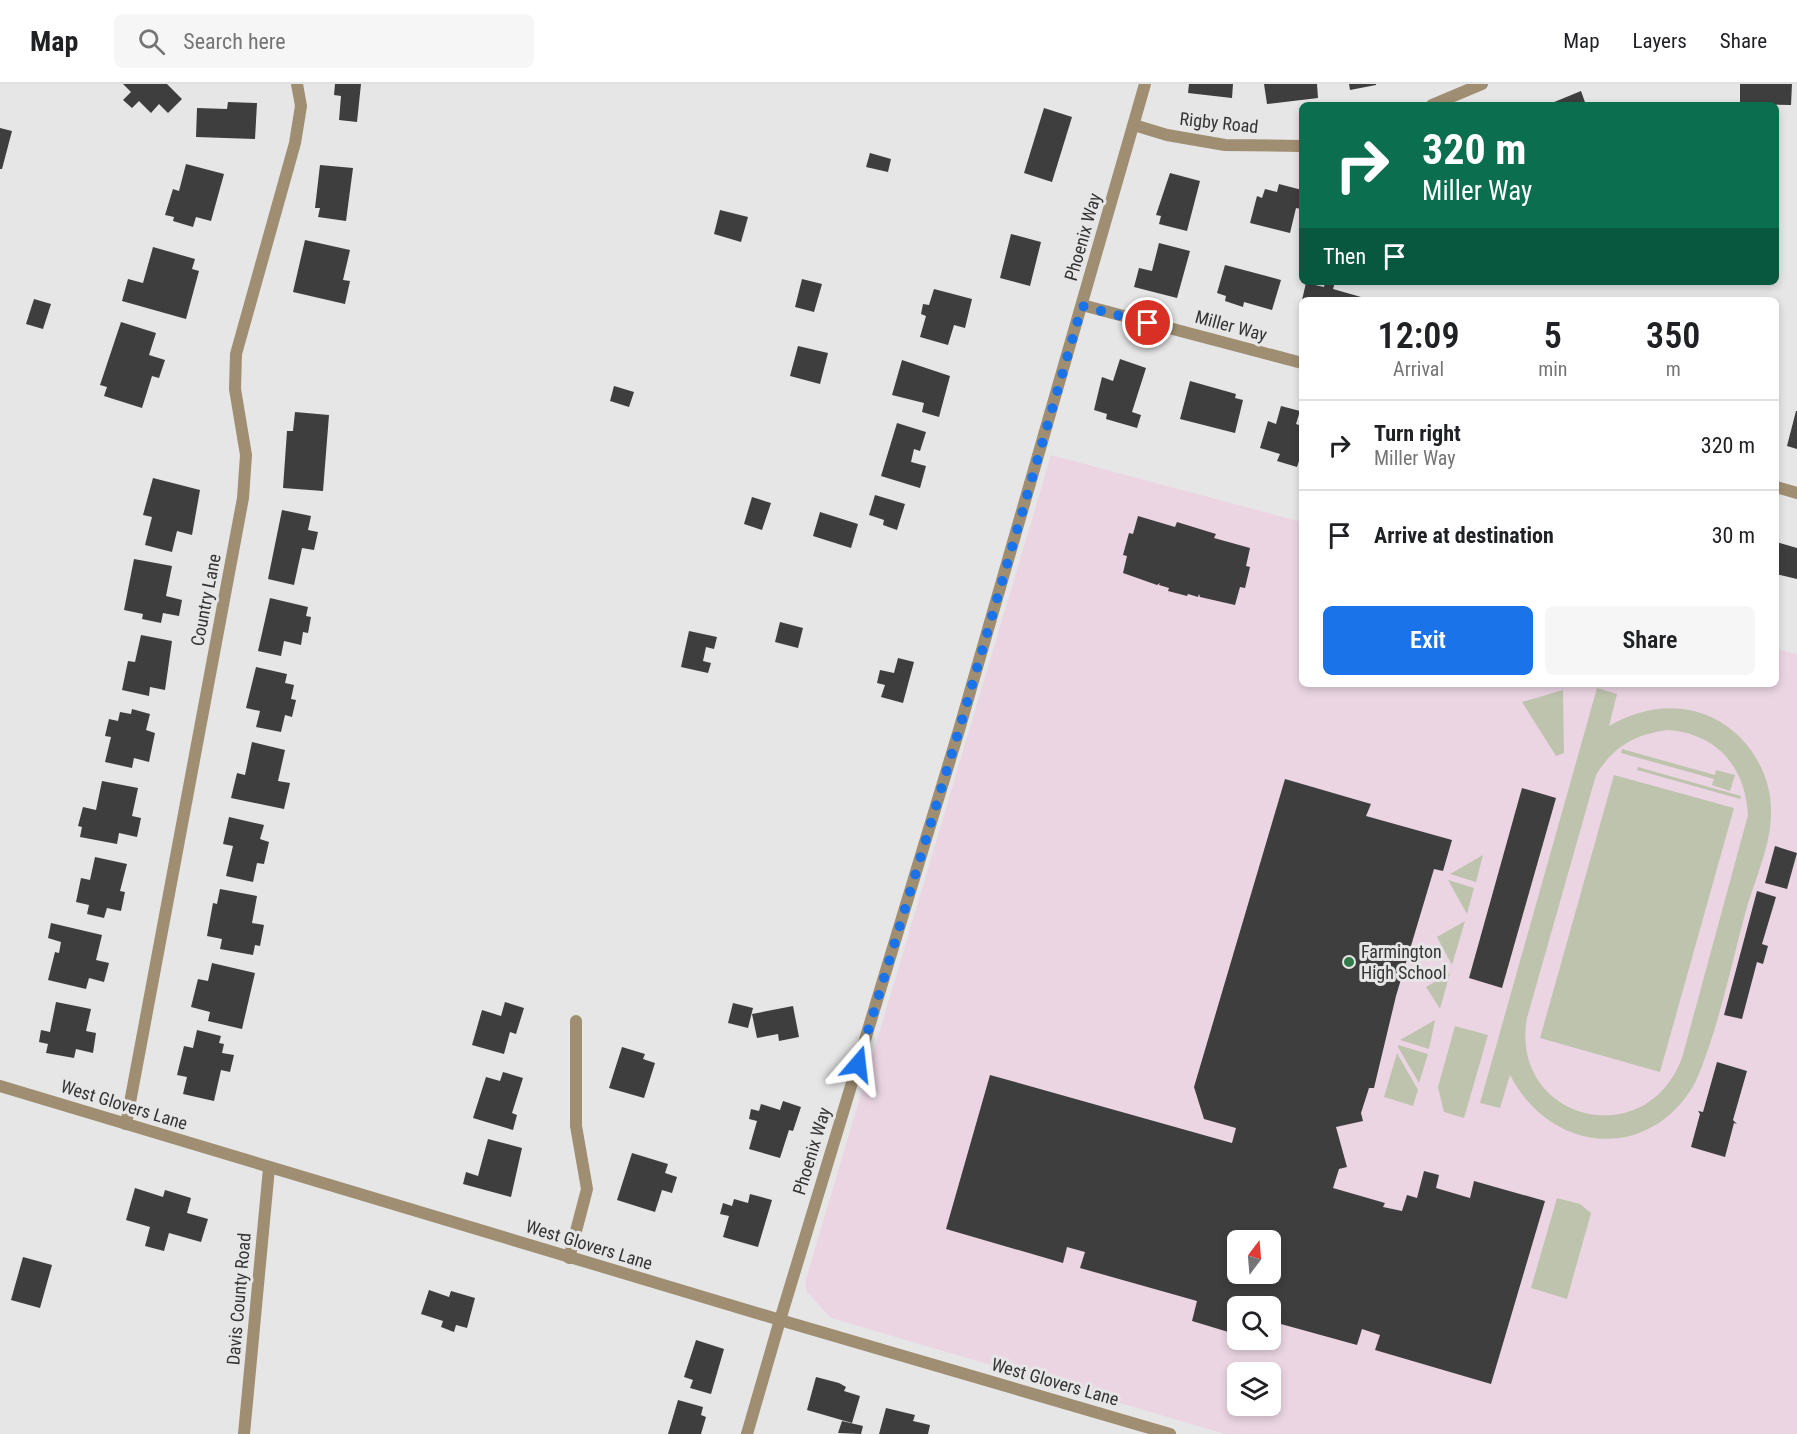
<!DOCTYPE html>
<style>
body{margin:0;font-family:"Roboto Condensed",sans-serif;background:#f6f6f6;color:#202124;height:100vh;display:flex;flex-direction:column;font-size:22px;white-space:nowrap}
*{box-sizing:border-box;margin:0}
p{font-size:20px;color:#757577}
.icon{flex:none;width:33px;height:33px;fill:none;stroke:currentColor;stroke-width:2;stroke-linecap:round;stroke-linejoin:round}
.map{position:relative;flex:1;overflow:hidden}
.drawer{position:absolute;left:1299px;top:213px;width:480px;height:390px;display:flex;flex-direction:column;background:#fff;border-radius:9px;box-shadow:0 3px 9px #0003}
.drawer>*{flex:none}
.hud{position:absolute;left:1299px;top:18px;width:480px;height:183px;border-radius:9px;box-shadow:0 3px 9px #0003;background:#0b6e4f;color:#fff;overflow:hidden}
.needle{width:39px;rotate:16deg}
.fabs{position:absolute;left:1227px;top:1146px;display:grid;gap:12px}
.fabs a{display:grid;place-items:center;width:54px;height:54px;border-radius:9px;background:#fff;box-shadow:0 3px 9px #0003;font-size:30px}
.pin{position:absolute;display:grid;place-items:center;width:51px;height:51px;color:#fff;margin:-26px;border:3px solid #fff;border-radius:50%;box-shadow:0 2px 6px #0007}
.me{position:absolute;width:66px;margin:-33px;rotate:17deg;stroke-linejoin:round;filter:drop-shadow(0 0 4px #0008)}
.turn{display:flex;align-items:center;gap:21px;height:126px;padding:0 24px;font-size:27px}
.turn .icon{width:78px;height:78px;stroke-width:2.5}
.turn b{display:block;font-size:42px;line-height:51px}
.then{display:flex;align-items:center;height:57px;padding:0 24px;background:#0003;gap:12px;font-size:22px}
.eta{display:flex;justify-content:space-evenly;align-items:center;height:102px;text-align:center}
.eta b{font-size:36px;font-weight:600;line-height:42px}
.button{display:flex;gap:12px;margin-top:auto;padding:12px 24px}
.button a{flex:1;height:69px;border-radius:9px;background:#1a73e8;color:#fff;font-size:24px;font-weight:600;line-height:69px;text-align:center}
.button a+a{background:#f6f6f6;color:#202124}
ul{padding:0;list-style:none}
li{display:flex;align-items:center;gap:18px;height:90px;padding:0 24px;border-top:2px solid #e0e0e0}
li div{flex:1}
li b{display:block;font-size:22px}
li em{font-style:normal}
header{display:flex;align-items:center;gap:36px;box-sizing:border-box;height:84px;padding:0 30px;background:#fff;border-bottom:2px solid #e0e0e0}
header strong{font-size:28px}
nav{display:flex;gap:33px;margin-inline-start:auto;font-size:21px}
.search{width:420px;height:54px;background:#f6f6f6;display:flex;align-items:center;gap:15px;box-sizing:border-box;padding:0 21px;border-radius:9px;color:#757577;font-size:22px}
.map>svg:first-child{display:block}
.education{fill:#ebd5e3;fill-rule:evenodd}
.green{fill:#bec3ae;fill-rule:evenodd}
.building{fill:#3f3e3e;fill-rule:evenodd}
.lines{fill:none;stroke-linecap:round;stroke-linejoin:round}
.minor{stroke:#a08e72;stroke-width:12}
.tertiary{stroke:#a08e72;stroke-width:12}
.route{stroke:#1a73e8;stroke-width:10;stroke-dasharray:0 18}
.poi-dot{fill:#327b49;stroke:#e6e6e7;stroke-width:2}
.labels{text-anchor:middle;stroke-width:6;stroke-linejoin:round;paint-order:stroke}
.street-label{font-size:18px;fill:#343435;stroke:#e6e6e7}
.poi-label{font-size:18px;fill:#343435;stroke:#e6e6e7;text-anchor:start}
</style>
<header>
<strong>Map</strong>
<div class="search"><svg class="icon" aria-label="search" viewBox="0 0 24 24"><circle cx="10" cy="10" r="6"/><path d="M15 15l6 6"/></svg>Search here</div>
<nav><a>Map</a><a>Layers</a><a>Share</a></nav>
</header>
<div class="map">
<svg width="1797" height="1350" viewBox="0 0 1797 1350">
<rect width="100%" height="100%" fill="#e6e6e7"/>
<path class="education" d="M1051,371L1302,438V600H1776V565L1797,570V1350H1225L831,1234L807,1208L805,1198ZM1238,1156H1270V1190H1238ZM1238,1222H1270V1256H1238ZM1238,1288H1270V1322H1238Z"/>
<g class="green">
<path d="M1597,604L1617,610L1609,642C1641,624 1677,617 1713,634C1747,650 1771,688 1771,726C1772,758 1756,793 1747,823C1731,880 1719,945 1695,999C1650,1079 1551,1070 1510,991L1500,1024L1480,1019ZM1668,646C1717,650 1745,682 1748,731L1682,974C1645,1072 1509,1035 1527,934L1596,691C1613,663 1635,650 1668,646Z"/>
<path d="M1563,606L1564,669L1556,672L1522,618Z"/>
<path d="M1622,665L1715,691L1716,686L1735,691L1730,707L1712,701L1714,695L1621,669Z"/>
<path d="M1638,683L1741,712L1740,715L1637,686Z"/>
<path d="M1614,691L1734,724L1660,988L1540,954Z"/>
<path d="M1483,771L1476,798L1450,790Z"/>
<path d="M1448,796L1474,804L1467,830Z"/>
<path d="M1465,837L1452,881L1437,853Z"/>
<path d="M1450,889L1440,925L1426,903Z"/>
<path d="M1435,936L1429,965L1400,956Z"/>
<path d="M1455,942L1488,951L1464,1034L1444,1028L1438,1003Z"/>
<path d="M1398,961L1428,970L1419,999L1398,963Z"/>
<path d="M1397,969L1418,1006L1413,1022L1384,1013Z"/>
<path d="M1557,1114L1580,1120L1591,1129L1567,1215L1531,1204Z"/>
</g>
<g class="building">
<path d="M123,0H167L182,15L168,29L159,20L151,29L139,17L132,24L123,16L131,8Z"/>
<path d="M335,0H361L357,38L339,36L341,12L334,11Z"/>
<path d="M1189,0H1233L1232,14L1188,9Z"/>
<path d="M1264,0H1317L1318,14L1267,20Z"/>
<path d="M1349,0H1376V1L1350,6Z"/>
<path d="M1740,0H1792L1791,21L1740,20Z"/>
<path d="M1581,7L1586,21H1547Z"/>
<path d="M228,18L257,19L255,55L196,53L197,24L227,25Z"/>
<path d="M1044,24L1072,33L1052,98L1024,89Z"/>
<path d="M0,44L12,47L2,85H0Z"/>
<path d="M870,69L891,75L888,88L866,83Z"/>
<path d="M186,80L224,90L211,137L196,133L193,143L173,137L174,133L165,131L173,105L179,107Z"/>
<path d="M320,81L353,84L346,137L318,133L320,124H315Z"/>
<path d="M1170,89L1200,97L1187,147L1159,140L1161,132L1156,131Z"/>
<path d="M1279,100L1302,106L1301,125L1296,124L1290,149L1250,139L1257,112L1262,114L1265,105L1277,108Z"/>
<path d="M720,126L748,133L741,158L714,150Z"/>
<path d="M1011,150L1041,158L1030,202L1000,194Z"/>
<path d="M305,156L350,166L343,196L350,197L345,220L293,208Z"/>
<path d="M1159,159L1190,167L1177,214L1134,203L1139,184L1152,187Z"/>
<path d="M153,163L195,175L192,185L199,187L186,235L122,217L128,195L143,199Z"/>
<path d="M1225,181L1281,196L1272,226L1244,218L1243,223L1225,217L1226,212L1217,209Z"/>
<path d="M802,195L822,200L814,228L795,223Z"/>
<path d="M1325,198H1335L1333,205L1361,213L1360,216H1302L1306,199L1324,203Z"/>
<path d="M934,205L972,215L965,244L954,241L948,261L920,253L926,232L921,230L923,220L929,221Z"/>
<path d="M34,215L51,220L43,245L26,240Z"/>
<path d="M121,238L156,249L149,271L165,276L159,294L152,292L142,324L104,312L107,303L100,301Z"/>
<path d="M798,262L828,269L820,300L790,292Z"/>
<path d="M1120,275L1146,284L1132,328L1141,331L1137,344L1106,335L1107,330L1094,326L1102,293L1113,297Z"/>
<path d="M902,276L950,292L939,333L922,328L924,319L892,311Z"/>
<path d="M1190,297L1236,310L1235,314L1243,316L1235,349L1180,335Z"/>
<path d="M614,302L634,308L629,323L610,317Z"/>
<path d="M1281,322L1300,327L1296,340L1302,342V375L1300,374L1297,383L1277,377L1280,370L1260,364L1268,337L1276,340Z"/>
<path d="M1796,327H1797V365L1787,362Z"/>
<path d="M295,328L329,331L323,407L283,404L287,347H293Z"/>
<path d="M897,339L926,348L920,367L914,365L911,378L926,382L920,404L881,392Z"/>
<path d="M153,394L200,406L192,451L177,447L172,468L145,461L152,433L143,431Z"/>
<path d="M875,411L905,420L897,446L883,441L884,436L869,431Z"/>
<path d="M752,413L771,419L762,446L744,440Z"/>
<path d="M282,426L311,432L308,446L318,448L314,466L302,464L294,501L268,495Z"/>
<path d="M820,428L858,440L851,464L813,452Z"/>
<path d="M1138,432L1175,443L1177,438L1216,450L1214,454L1250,464L1246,482L1250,483L1245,504L1240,503L1235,521L1200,513L1199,510L1198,513L1188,510L1187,512L1168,507L1169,504L1159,501L1160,499L1157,501L1123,489L1127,472L1123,471L1129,449L1133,450Z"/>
<path d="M1776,458L1797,464V495L1776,490Z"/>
<path d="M134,475L172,482L166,512L182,516L179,532L163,529L161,539L142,535L143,530L124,526Z"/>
<path d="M270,514L308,523L306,532L311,533L308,549L303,548L301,561L284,557L281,572L258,567Z"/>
<path d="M780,538L803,544L798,564L775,558Z"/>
<path d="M689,547L717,553L714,565L706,563L703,577L711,579L708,589L681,583Z"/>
<path d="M141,551L172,557L165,606L150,603L149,612L122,606L128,577L135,578Z"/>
<path d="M898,574L914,578L903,619L881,613L885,601L877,599L880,586L894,589Z"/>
<path d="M256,583L287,590L285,599L294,601L291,615L296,616L292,633L285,631L281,648L256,643L260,627L246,624Z"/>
<path d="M132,625L150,630L146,646L155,649L149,678L134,674L132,684L105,678L111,653L105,652L109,635L118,637L120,628L131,630Z"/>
<path d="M252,658L285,666L278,697L290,699L284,725L231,714L237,689L245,691Z"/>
<path d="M1285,695L1371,720L1366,732L1452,756L1443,787L1434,785L1396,912L1374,1004H1369L1361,1029L1363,1037L1336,1043L1347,1083L1339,1085L1333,1104L1385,1119L1383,1123L1402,1127L1407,1111L1417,1114L1424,1087L1439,1091L1436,1104L1470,1114L1474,1097L1545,1117L1491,1300L1375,1266L1380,1251L1362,1245L1357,1261L1270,1237V1222H1238L1235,1250L1192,1237L1197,1217L1080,1184L1085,1168L1067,1163L1063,1179L946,1145L990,991L1232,1059L1236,1044L1204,1035L1194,1003ZM1238,1156H1270V1190H1238Z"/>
<path d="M102,697L138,704L132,732L141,734L137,753L119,749L117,760L80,753L82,743L78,742L83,723L96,726Z"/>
<path d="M1522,704L1556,714L1502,904L1469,894Z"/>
<path d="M229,733L264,741L260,755L269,758L264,780L257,779L253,798L226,792L233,762L223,760Z"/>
<path d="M1775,762L1797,769L1787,805L1765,799Z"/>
<path d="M95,773L127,780L120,807L125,808L121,827L107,824L104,834L87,830L89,821L76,818L81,794L90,796Z"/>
<path d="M220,805L257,812L252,839L264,841L260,862L255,861L253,871L220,865L222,855L207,852L213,819L217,820Z"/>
<path d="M1757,807L1776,813L1762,860L1768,862L1763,880L1757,878L1742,935L1724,931Z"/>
<path d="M51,839L102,851L96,876L109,879L104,898L89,894L86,905L48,896L55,868L59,869L61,858L48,854Z"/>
<path d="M212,879L255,889L242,945L208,937L210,928L191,923L198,895L208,897Z"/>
<path d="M56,918L91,925L86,947L96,949L93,969L76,965L74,974L46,969L48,960L39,958L41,946L50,948Z"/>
<path d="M505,918L524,924L516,950L510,948L504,970L472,961L482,926L501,932Z"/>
<path d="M733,919L753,924L748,944L728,939Z"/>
<path d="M793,922L799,953L779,957L778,950L757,954L752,930Z"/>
<path d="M197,946L221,952L219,959L224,960L222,969L234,971L230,988L221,986L214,1017L183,1010L187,993L177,991L184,962L193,964Z"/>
<path d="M622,963L645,970L643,975L655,979L644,1014L609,1004Z"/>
<path d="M1717,978L1747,987L1733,1036L1737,1040L1734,1039L1725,1073L1691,1063L1700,1030L1698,1027L1703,1028Z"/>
<path d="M503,988L523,994L512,1029L517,1031L513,1046L473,1034L486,993L500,997Z"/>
<path d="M783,1017L801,1023L793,1047L789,1046L780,1074L749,1065L757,1037L749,1035L751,1025L759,1027L761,1020L780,1026Z"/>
<path d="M488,1055L522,1064L511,1113L463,1100L466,1088L478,1092Z"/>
<path d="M632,1069L668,1080L665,1089L677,1093L672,1109L662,1106L655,1128L617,1116Z"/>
<path d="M135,1104L163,1113L165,1106L191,1114L187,1129L208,1135L201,1158L169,1149L164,1167L145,1162L150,1143L126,1136Z"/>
<path d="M750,1110L772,1116L758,1163L723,1153L729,1132L720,1130L723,1119L732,1122L734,1115L748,1119Z"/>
<path d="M23,1173L52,1181L40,1224L11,1216Z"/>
<path d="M429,1206L449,1213L451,1207L475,1214L467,1244L456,1241L454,1248L441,1243L443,1237L421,1230Z"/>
<path d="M696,1256L724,1265L711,1310L690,1304L693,1296L684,1293Z"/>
<path d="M816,1293L839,1299L846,1303L844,1307L860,1312L852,1339L807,1326Z"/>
<path d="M678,1316L703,1323L701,1331L706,1333L701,1350H668Z"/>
<path d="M886,1324L915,1331L913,1337L930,1341L928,1350H879Z"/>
<path d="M842,1337L863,1342L861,1350L838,1349Z"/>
</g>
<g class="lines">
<g class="minor">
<path d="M1432,21L1482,0"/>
<path d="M1134,41L1167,51L1225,61L1302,62"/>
<path d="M1082,221L1302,279"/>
<path d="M1776,403L1797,409"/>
<path d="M126,1040L243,414L246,371L235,305L236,270L295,59L301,22L297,0"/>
<path d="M569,1174L587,1105L576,1042V937"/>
<path d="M244,1350L269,1084"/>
<path d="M747,1350L780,1236"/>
</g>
<g class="tertiary">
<path d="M0,1002L780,1236L1170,1350"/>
<path d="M780,1236L959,646L1145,0"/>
</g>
</g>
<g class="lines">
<path class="route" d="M858,980L959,646L1082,222L1148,239"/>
</g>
<circle class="poi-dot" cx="1349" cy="878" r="6"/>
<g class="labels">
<g class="street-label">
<text transform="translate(1219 39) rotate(6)" y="6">Rigby Road</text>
<text transform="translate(1083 153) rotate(-74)" y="6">Phoenix Way</text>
<text transform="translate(1231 242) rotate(15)" y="6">Miller Way</text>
<text transform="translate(206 516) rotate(-79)" y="6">Country Lane</text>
<text transform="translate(124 1021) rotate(17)" y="6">West Glovers Lane</text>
<text transform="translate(812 1067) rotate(-73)" y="6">Phoenix Way</text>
<text transform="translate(589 1161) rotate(17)" y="6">West Glovers Lane</text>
<text transform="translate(239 1215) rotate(-85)" y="6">Davis County Road</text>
<text transform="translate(1055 1298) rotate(16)" y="6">West Glovers Lane</text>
</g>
<g class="poi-label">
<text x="1361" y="874">Farmington<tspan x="1361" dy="21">High School</tspan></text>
</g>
</g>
</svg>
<div class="fabs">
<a><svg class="needle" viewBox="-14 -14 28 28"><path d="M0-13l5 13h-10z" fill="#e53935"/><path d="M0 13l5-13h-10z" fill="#757577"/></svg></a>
<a><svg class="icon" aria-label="search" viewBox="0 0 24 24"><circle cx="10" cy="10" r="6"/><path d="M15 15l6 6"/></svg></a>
<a><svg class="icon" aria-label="layers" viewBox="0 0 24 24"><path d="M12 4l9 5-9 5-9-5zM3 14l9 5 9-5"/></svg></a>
</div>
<div class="pin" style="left:1148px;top:239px;background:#d93025"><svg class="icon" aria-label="arrive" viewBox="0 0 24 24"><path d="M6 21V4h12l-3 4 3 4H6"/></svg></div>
<svg class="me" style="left:858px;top:980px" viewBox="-20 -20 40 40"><path d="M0-17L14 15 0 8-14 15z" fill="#1a73e8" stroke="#fff" stroke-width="4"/></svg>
<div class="hud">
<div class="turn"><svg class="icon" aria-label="right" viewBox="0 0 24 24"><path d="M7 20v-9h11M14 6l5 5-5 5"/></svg><div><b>320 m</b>Miller Way</div></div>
<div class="then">Then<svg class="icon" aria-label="arrive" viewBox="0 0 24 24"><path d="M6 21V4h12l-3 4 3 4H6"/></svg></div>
</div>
<section class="drawer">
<div class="eta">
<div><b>12:09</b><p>Arrival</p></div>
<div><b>5</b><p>min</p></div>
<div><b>350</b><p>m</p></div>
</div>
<ul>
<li><svg class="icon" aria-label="right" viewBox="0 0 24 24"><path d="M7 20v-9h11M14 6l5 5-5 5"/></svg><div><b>Turn right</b><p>Miller Way</p></div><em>320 m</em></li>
<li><svg class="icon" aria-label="arrive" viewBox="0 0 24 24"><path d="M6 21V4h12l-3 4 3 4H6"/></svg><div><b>Arrive at destination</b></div><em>30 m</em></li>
</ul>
<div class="button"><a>Exit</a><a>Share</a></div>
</section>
</div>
